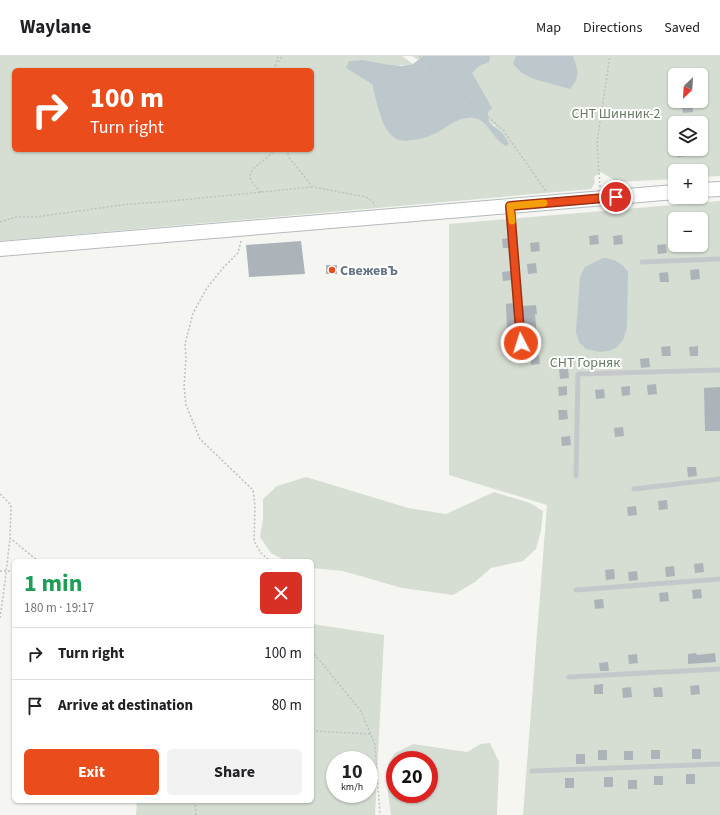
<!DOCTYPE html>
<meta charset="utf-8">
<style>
body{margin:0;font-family:"Source Sans 3",sans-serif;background:#f2f2f2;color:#202124;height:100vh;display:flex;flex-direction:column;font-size:15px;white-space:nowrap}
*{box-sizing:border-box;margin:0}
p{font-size:13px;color:#757577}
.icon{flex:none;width:22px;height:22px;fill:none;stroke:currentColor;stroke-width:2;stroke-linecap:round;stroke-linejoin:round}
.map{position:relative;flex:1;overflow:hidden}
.details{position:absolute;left:12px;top:503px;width:302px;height:244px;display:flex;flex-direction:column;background:#fff;border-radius:6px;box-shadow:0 1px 3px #0004}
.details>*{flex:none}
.top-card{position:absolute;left:12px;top:12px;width:302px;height:84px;border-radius:6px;box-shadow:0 1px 3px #0004;background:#eb4c1c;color:#fff;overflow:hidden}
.needle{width:26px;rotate:205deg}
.fabs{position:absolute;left:668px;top:12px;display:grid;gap:8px}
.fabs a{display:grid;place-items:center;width:40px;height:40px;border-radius:6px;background:#fff;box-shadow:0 1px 3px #0004;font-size:20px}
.speed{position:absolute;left:326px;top:695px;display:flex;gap:8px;font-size:20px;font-weight:700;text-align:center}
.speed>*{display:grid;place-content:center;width:52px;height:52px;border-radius:50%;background:#fff;box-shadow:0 1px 3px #0004;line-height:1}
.speed small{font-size:10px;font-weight:400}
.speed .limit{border:6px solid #d22;background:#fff;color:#111}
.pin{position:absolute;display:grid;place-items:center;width:34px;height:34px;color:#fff;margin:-17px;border:2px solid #fff;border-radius:50%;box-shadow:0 1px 4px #0007}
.me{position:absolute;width:44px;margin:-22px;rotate:355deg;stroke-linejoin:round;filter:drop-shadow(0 0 3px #0008)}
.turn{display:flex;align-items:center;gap:14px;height:84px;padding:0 12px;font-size:18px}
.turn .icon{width:52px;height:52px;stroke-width:2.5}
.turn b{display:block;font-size:28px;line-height:34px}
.round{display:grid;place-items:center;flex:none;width:42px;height:42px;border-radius:6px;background:#f2f2f2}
.summary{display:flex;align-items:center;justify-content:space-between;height:68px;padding:0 12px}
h1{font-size:24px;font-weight:700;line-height:30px;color:#1e9e55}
.cta{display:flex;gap:8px;margin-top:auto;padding:8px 12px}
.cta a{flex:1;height:46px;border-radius:6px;background:#eb4c1c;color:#fff;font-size:16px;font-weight:700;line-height:46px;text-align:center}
.cta a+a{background:#f2f2f2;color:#202124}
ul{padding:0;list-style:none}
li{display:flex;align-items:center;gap:12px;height:52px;padding:0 12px;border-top:1px solid #e0e0e0}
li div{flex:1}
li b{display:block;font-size:15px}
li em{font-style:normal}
header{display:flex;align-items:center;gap:24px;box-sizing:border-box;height:56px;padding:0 20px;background:#fff;border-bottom:1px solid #e0e0e0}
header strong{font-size:19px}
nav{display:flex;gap:22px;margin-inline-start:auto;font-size:14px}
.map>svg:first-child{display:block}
.green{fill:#d6ddd2;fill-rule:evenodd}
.water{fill:#bcc8cc}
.building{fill:#acb4b9}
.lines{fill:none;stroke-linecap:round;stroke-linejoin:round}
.secondary-casing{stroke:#b4babe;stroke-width:16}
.path{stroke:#bec0c2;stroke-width:1.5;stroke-dasharray:2 2;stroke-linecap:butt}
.lane{stroke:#c5c8cb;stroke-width:5}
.secondary{stroke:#fff;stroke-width:14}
.route-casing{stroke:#993112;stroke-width:10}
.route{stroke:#eb4c1c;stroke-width:7}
.slow{stroke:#f59e0b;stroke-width:7}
.poi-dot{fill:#eb4c1c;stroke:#fff;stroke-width:1.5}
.labels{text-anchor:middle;stroke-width:4;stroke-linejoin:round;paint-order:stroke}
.park-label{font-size:14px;fill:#677b62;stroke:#fff}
.poi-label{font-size:14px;font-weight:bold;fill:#637584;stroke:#fff;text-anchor:start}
</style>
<header>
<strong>Waylane</strong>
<nav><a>Map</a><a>Directions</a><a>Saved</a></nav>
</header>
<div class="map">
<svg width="720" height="759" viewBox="0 0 720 759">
<rect width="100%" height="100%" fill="#f5f5f1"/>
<g class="green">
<path d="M0,0H402L413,8C396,11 380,8 363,4L366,23L372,28L379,57L386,72L443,73C450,67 464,60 474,62C480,63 486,69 490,73L496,70L489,66L488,56L489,47L412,0H720V120L701,121V115H675V123L617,126L601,116L594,121L595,126L591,133L0,185ZM14,14H312V94H14ZM675,19H701V45H675ZM675,67H701V93H675Z"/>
<path d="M720,145V759H523L547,449L449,419V168ZM675,163H701V189H675Z"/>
<path d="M306,421L408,452L446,458L494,436L530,447L543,455L541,475L536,493L523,505L491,512L475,526L453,539L402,532L343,515L312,512V505H286L271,497L260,481L263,463V443L277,430Z"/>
<path d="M312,568L384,579L375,759H136L137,745H312ZM335,704H369V738H335Z"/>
<path d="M490,687L499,706L497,759H391L388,737V708L395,697L413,688L467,696L481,688ZM395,704H429V738H395Z"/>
</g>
<g class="water">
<path d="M423,0H490L489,6L479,10L472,17L492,52L488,56L489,66L503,78L509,88L506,90C493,84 490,66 474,62C464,60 451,67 443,73C434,79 423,83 412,84C407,85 401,85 397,83C381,76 376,43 372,28L346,12L349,5L363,4L384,8L402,10L413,8Z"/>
<path d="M516,0H573C578,15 581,20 570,33L534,23L522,17L513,8Z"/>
<path d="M603,202C614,202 620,207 628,215L627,271L623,284L616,292L608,295L600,296L586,293L579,286L576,276L580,221L585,211Z"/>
</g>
<g class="building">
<path d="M687,45H692L693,56L683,57L681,46Z"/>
<path d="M677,93H701L702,98L678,101Z"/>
<path d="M598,179L599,188L590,189L589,180Z"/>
<path d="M622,179L623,188L614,189L613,180Z"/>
<path d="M509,182V192H503L502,183Z"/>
<path d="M301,185L305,218L249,221L246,189Z"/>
<path d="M539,186L540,195L531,196L530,187Z"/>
<path d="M666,188L667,197L658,198L657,189Z"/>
<path d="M536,207L537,217L528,218L527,208Z"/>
<rect x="326" y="209" width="11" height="9"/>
<path d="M699,213L700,223L691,224L690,214Z"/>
<path d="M511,215L512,224L503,225L502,216Z"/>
<path d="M668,216L669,226H660L659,217Z"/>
<path d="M514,247L516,274L507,275L506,248Z"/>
<path d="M536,249L537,258H535L537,281L529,282L528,273H524L522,250Z"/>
<path d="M670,290L671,300H662L661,291Z"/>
<path d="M698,290V300H690L689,291Z"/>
<path d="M539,299L540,308L531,309L530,300Z"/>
<path d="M649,302L650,311L641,312L640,303Z"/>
<path d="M559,313H568L569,322L560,323Z"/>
<path d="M656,328L657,338L648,339L647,329Z"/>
<path d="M567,330V339L559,340L558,331Z"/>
<path d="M630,330V339L622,340L621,331Z"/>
<path d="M720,331V375H705L704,332Z"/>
<path d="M604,333L605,342L596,343L595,334Z"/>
<path d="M558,354H567L568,363L559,364Z"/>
<path d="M623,371L624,380L615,381L614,372Z"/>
<path d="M570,380L571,389L562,390L561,381Z"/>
<path d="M687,411H696L697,420L688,421Z"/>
<path d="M667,444L668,453L659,454L658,445Z"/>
<path d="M636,450L637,459L628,460L627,451Z"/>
<path d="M703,507L704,516L695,517L694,508Z"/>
<path d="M674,510L675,520L666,521L665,511Z"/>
<path d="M614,513L615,523L606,524L605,514Z"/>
<path d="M637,515L638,524L629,525L628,516Z"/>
<path d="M701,533L702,542L693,543L692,534Z"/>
<path d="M668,536L669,545L660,546L659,537Z"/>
<path d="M603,543L604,552L595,553L594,544Z"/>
<path d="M696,597L697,599L715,597L716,606L688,608V598Z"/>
<path d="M637,598L638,607L629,608L628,599Z"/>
<path d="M608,606L609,615H600L599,607Z"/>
<path d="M603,628V638H594V629Z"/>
<path d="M699,629L700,638L691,639L690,630Z"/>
<path d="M631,631L632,641L623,642L622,632Z"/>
<path d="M662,631L663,641H654L653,632Z"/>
<rect x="692" y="693" width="9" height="10"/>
<rect x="598" y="694" width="9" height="10"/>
<rect x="651" y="694" width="9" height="9"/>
<rect x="624" y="695" width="9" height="9"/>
<rect x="576" y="698" width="9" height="10"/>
<rect x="686" y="718" width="9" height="10"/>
<rect x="654" y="720" width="9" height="9"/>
<rect x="604" y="721" width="9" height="10"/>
<rect x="565" y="722" width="9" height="10"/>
<rect x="628" y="724" width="9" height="9"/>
</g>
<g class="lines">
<defs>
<g id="secondary">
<path d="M701,134L720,133"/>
<path d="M0,193L675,136"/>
</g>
</defs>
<use href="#secondary" class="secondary-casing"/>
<g class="path">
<path d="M419,0L503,74L546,135"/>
<path d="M278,6L282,0"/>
<path d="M274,14L278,0"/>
<path d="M286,94L290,103L313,131L366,141L373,146L374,150"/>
<path d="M600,131L597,86L610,0"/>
<path d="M261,136C236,114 260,112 274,94"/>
<path d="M684,143H695"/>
<path d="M0,166L16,161H36L129,148L161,146L313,131"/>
<path d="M241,185L238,197L223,212L207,232L193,257L185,288L186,302L184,330L186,349L200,383L253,434L255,450L254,485L261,497L270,505"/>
<path d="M0,438L11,449L10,482L38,505"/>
<path d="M0,515H14"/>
<path d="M0,562C4,535 7,509 10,482"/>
<path d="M312,595L361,655L375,689L380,759"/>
<path d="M312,675L371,678"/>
<path d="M195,745L196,759"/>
</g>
<g class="lane">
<path d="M510,151L521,287"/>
<path d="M642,206L720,203"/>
<path d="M576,420L578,318L720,314"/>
<path d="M634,433L720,423"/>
<path d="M576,534L720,523"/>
<path d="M569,621L720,613"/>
<path d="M532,715L720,708"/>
</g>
<use href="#secondary" class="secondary"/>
</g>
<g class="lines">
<defs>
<path id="route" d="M521,287L510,150L616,141"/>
</defs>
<use href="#route" class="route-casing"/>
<use href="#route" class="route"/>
<path class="slow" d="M512,165L510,150L544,147"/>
</g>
<circle class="poi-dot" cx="332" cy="214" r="4"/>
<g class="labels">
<g class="park-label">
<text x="616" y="62">СНТ Шинник-2</text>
<text x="585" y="311">СНТ Горняк</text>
</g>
<g class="poi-label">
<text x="340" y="219">СвежевЪ</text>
</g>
</g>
</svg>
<div class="fabs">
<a><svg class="needle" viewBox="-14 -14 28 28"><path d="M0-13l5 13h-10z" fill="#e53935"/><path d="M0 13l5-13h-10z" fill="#757577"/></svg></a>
<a><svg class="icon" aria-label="layers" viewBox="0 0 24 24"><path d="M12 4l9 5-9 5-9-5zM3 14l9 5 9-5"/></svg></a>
<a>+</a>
<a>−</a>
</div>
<div class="speed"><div>10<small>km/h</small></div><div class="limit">20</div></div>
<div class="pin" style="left:616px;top:141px;background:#d93025"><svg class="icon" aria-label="arrive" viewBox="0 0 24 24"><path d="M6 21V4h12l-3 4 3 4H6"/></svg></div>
<svg class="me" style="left:521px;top:287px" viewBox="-20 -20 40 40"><circle r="17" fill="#eb4c1c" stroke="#fff" stroke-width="3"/><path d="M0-11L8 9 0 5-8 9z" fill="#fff"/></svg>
<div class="top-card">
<div class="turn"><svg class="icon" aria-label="right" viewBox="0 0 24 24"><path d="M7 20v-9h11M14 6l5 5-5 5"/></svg><div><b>100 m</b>Turn right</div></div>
</div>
<section class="details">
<div class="summary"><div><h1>1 min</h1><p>180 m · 19:17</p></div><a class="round" style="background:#d93025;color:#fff"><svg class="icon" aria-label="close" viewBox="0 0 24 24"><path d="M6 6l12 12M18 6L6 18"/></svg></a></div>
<ul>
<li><svg class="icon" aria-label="right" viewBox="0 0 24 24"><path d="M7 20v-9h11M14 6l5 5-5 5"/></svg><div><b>Turn right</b></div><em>100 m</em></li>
<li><svg class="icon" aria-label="arrive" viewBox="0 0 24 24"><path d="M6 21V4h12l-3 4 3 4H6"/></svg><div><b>Arrive at destination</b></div><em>80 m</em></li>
</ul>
<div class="cta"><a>Exit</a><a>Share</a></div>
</section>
</div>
